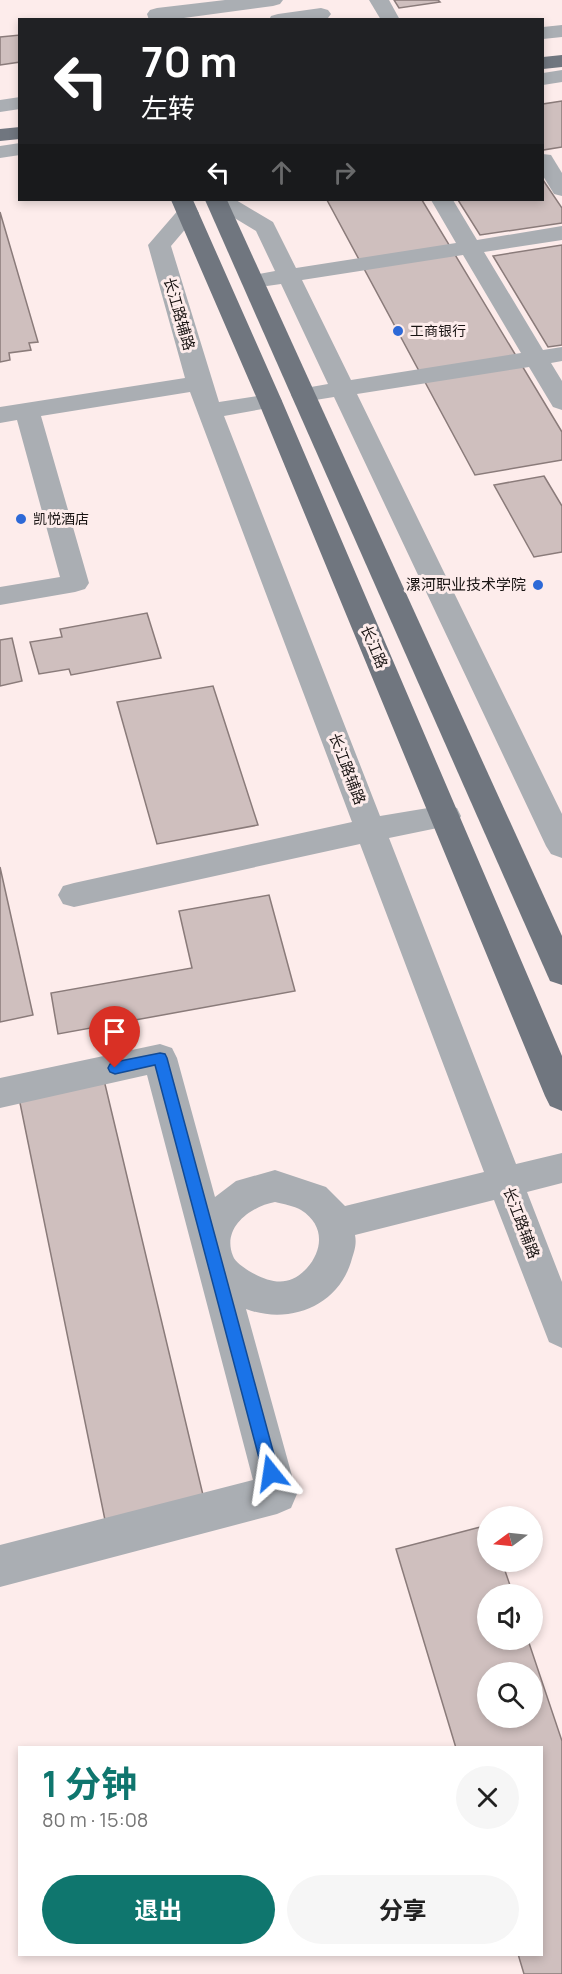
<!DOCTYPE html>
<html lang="zh">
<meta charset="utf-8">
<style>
body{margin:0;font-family:Manrope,"Noto Sans SC",sans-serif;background:#f6f6f6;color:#222;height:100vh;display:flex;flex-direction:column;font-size:22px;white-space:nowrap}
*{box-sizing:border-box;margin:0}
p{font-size:20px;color:#767676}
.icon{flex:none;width:33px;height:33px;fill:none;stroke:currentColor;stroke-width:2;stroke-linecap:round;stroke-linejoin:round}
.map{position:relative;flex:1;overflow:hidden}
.panel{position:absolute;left:18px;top:1746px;width:525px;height:210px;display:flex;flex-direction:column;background:#fff;border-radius:0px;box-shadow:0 3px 9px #0003}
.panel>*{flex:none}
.banner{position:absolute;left:18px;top:18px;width:526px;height:183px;border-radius:0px;box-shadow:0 3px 9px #0003;background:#202124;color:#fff;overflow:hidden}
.needle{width:39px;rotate:255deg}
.tools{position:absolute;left:477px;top:1506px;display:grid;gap:12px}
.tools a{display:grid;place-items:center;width:66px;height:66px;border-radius:50%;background:#fff;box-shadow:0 3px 9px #0003;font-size:30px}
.pin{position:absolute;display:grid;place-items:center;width:51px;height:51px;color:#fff;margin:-62px -26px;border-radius:50% 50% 50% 0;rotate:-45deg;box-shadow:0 0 6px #0007}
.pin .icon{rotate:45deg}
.me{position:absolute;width:66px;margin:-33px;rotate:345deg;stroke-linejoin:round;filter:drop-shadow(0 0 4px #0008)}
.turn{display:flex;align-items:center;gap:21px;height:126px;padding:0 24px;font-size:27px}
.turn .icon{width:78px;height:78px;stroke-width:2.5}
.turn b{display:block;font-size:42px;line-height:51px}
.lanes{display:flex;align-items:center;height:57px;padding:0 24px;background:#0003;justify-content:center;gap:30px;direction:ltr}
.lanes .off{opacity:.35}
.round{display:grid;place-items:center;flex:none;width:63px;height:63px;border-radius:32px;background:#f6f6f6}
.summary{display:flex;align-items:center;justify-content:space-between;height:102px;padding:0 24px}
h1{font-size:36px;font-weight:700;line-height:45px;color:#0f766e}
.action{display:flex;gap:12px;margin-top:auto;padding:12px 24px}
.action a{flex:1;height:69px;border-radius:36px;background:#0f766e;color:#fff;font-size:24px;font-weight:700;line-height:69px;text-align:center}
.action a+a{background:#f6f6f6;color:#222}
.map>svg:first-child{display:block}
.building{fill:#cfbfbe;stroke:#8a7b7a;stroke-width:1.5;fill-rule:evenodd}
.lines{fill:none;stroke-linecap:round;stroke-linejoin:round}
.minor{fill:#aaaeb3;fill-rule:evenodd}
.major{fill:#70767f;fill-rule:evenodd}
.route{fill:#1a73e8;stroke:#114b97;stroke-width:1.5}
.poi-dot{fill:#2d69d7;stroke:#fdeceb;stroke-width:2}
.labels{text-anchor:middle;stroke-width:6;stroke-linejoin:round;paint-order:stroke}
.far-poi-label{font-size:14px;fill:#191413;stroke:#fdeceb;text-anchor:start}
.street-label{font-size:15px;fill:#191413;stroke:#fdeceb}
.poi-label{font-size:15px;fill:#191413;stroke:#fdeceb;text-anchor:end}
</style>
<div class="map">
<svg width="562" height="1974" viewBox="0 0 562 1974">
<rect width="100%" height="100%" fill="#fdeceb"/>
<g class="building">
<path d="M394,0H438L440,2L399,8Z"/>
<path d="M20,35V62L0,65V37Z"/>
<path d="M562,101V147L543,150V104Z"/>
<path d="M543,180L562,208V223L480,235L458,200H543Z"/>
<path d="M327,200H422L562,432V460L475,475Z"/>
<path d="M0,212L38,342L29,343L31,350L9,353L10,360L0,362Z"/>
<path d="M562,245V345L548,347L493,256Z"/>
<path d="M544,476L562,506V552L534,557L494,485Z"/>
<path d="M147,613L161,658L71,675L69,669L39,674L30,642L62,637L60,629Z"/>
<path d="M12,638L22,681L0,686V640Z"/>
<path d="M213,686L258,825L157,844L117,702Z"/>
<path d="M0,867L33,1015L0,1022Z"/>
<path d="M269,895L295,991L58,1034L51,993L192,968L179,911Z"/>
<path d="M104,1080L203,1495L105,1520L19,1098Z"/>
<path d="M488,1525V1562H502L513,1594H488V1640H528L562,1741V1974H524L518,1954H542V1748H456L396,1549ZM488,1672H532V1718H488Z"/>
</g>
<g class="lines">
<g class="minor">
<path d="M225,0H283L280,4L273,6L169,20H149L147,14L150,10L157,8Z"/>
<path d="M369,0H389L400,20H381Z"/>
<path d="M321,8L328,10L331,14L328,18L269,20L271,16L278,14Z"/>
<path d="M562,25V37L543,39V27Z"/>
<path d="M562,70V82L543,85V73Z"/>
<path d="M20,97V109L0,112V100Z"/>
<path d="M20,143V155L0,158V146Z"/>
<path d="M543,154L551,155L562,173V196L554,194L543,176Z"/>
<path d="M210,200H236L273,222L296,268L456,243L431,200H453L477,240L562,226V240L484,252L543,350L562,347V361L551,363L562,381V410L553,407L529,367L357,394L562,814V858L551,854L546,846L334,397L303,402L294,400L291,395L294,390L328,384L281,284L267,286L259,284L255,279L259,274L275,271L256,231L213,205ZM463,255L521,353L351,380L302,280Z"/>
<path d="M188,206L196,208L199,213L171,246L219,402L270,394L279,396L282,401L279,406L224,416L380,816L446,805L457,808L461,816L457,824L389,838L516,1164L562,1153V1183L527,1192L562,1282V1348L549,1342L494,1200L355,1235C357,1245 354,1252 351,1262C337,1307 288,1325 246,1309L297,1494L291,1508L277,1514L0,1587V1545L253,1480L147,1075L0,1108V1078L160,1044L172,1048L177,1058L215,1197L236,1181L275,1170L326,1187L345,1206L484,1172L360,844L74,907L63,904L58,895L63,886L74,883L352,822L190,392L41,416L89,583L85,589L75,592L0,605V587L60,577L17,420L0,423V407L185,378L148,245L180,208ZM275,1202C283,1204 294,1206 301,1210C325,1225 323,1250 307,1268C289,1288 270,1283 249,1271C243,1267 235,1262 233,1256C221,1227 252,1206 275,1202Z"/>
</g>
<g class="major">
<path d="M562,55V67L543,69V57Z"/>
<path d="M20,127V139L0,141V129Z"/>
<path d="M171,200H193L282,401L562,1056V1111L550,1106L545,1096L258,401Z"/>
<path d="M205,200H227L562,936V985L550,981L546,972Z"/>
</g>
</g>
<path class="route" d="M160,1053L165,1054L167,1058L279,1473L277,1479L271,1481L265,1479L263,1473L155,1065L115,1074L110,1072L108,1068L110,1064L115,1062Z"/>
<g class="poi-dot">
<circle cx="398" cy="331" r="6"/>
<circle cx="21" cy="519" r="6"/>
<circle cx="538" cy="585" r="6"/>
</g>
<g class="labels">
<g class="far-poi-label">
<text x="410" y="336">工商银行</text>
<text x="33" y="524">凯悦酒店</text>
</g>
<g class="street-label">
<text transform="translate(179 314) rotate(74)" y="5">长江路辅路</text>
<text transform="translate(374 647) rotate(67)" y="5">长江路</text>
<text transform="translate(347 769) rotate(69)" y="5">长江路辅路</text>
<text transform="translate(521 1223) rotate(69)" y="5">长江路辅路</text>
</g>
<g class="poi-label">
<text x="526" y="590">漯河职业技术学院</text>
</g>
</g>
</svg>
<div class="tools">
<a><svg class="needle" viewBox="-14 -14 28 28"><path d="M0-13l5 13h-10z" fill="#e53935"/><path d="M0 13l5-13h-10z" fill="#767676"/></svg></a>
<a><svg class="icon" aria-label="sound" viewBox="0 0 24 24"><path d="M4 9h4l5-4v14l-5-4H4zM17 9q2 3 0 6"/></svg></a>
<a><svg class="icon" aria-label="search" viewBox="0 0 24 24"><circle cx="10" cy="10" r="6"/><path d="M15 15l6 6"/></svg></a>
</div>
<div class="pin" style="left:115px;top:1068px;background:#d93025"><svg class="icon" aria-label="arrive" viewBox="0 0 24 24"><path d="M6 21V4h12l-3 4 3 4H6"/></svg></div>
<svg class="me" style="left:271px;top:1473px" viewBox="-20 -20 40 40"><path d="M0-17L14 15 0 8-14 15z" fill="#1a73e8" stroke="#fff" stroke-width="4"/></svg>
<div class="banner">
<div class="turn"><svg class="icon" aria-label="left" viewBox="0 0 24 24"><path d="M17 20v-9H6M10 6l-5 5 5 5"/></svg><div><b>70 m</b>左转</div></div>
<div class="lanes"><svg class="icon" aria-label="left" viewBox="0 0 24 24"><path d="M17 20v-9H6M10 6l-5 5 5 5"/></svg><svg class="icon off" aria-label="ahead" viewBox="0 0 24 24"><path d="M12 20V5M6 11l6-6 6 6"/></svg><svg class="icon off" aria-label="right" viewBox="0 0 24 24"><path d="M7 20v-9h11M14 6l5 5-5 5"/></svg></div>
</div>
<section class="panel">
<div class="summary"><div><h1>1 分钟</h1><p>80 m · 15:08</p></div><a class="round"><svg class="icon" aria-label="close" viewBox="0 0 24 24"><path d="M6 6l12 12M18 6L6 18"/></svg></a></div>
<div class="action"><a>退出</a><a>分享</a></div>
</section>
</div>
